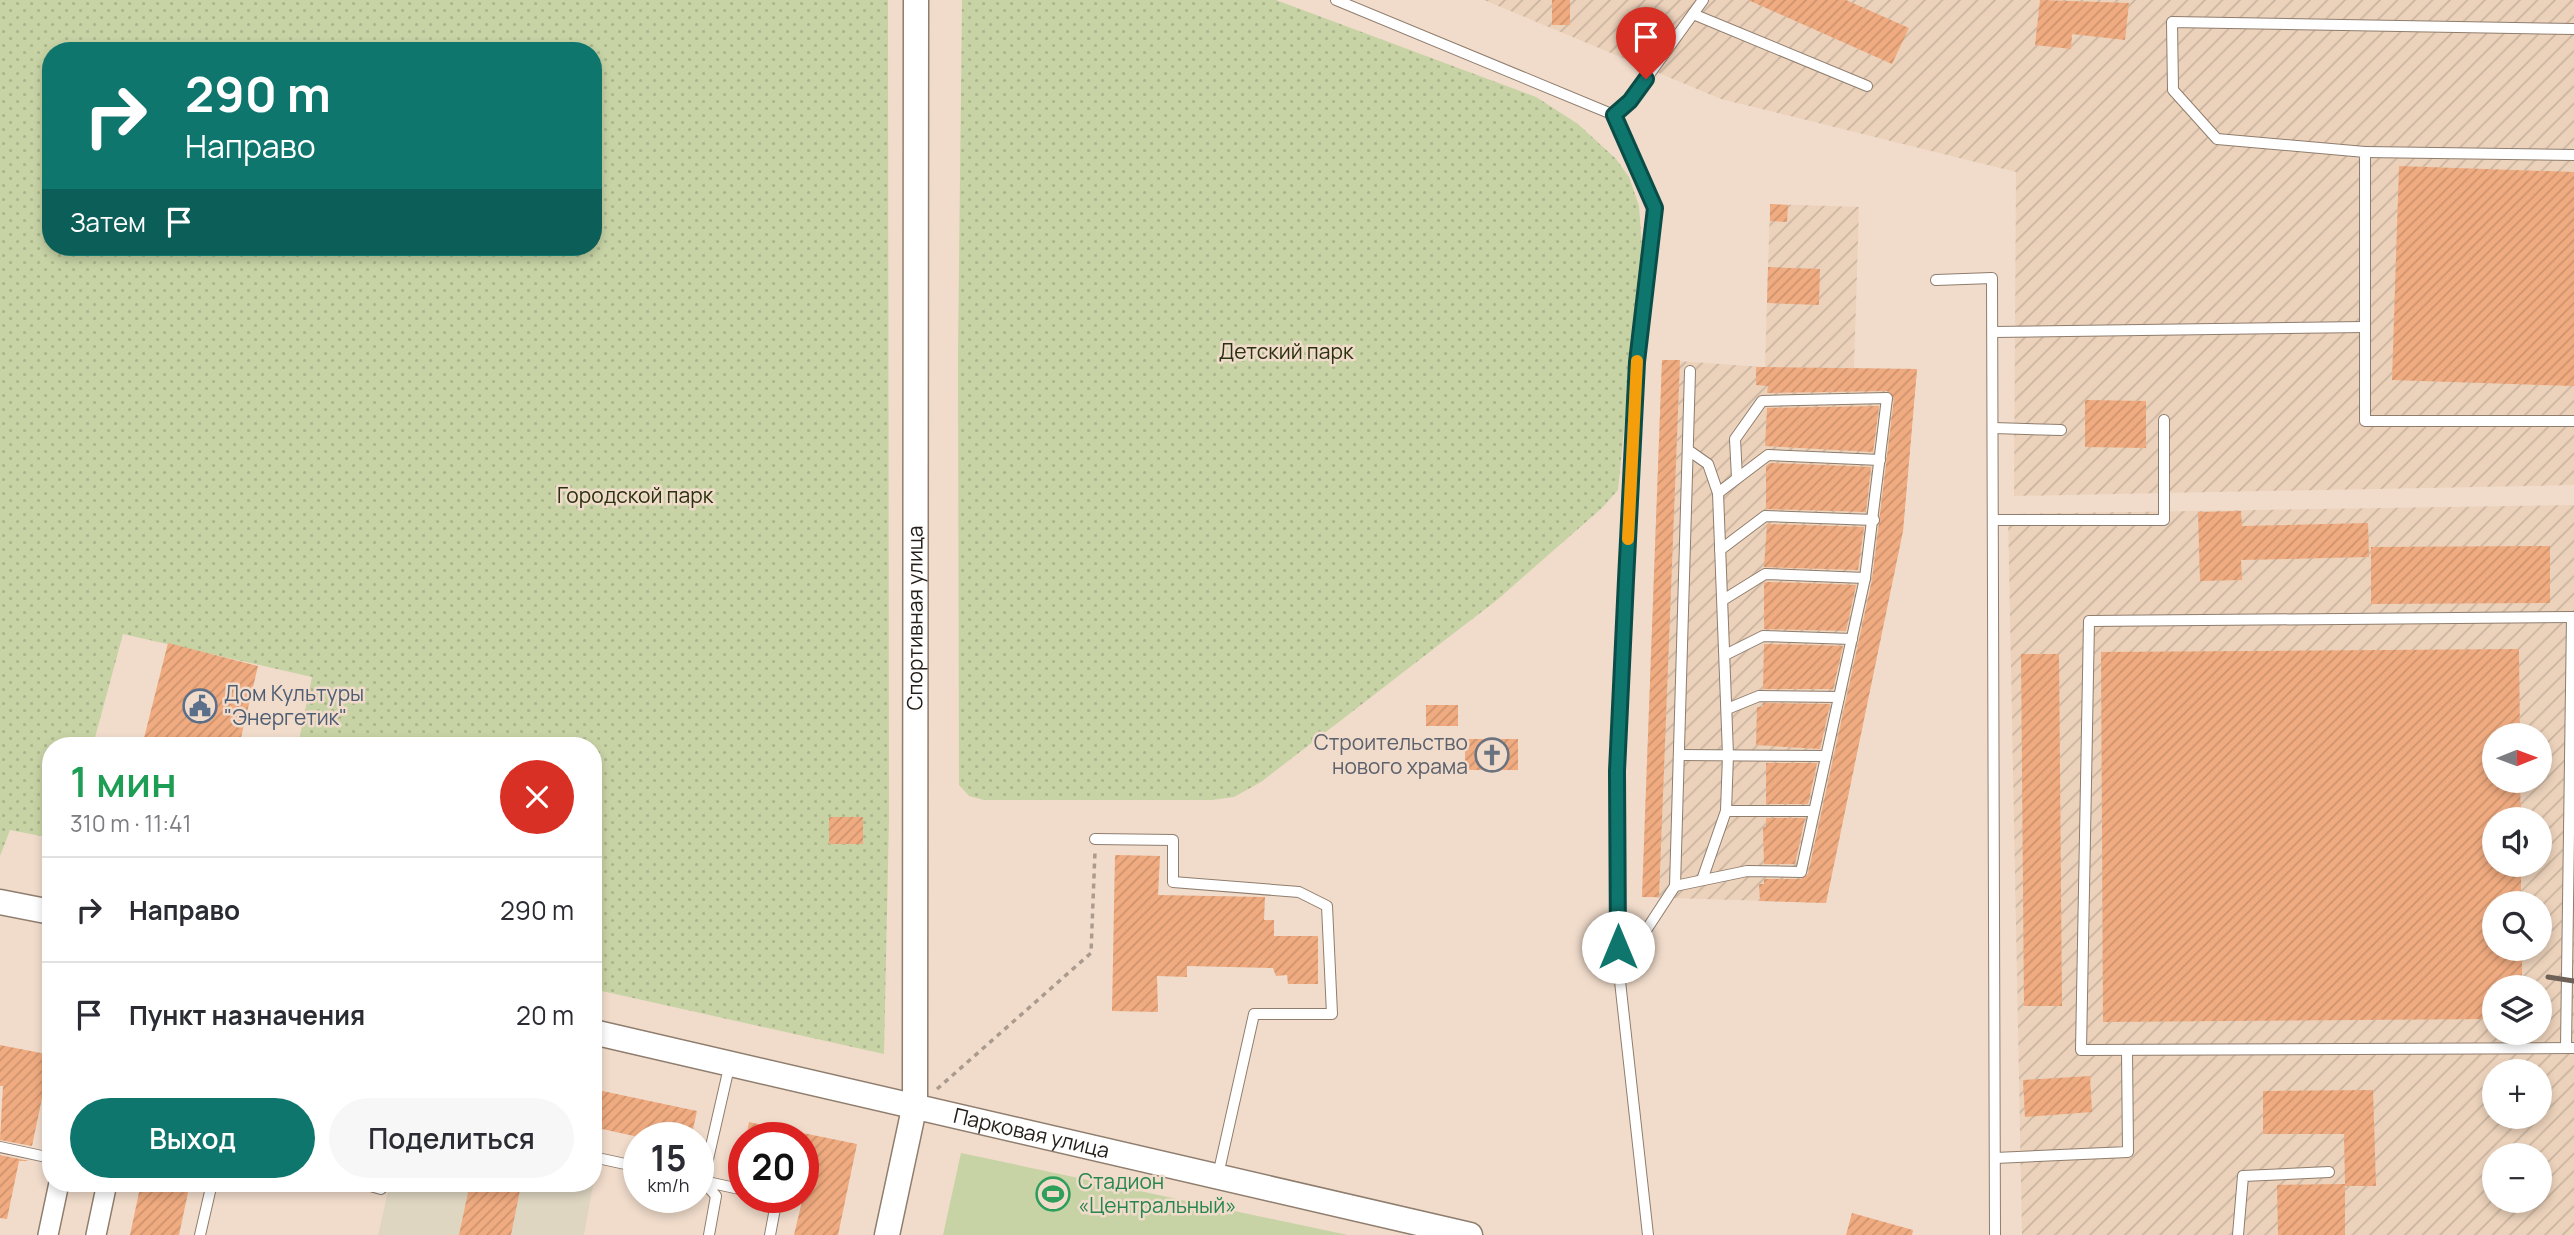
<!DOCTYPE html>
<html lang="ru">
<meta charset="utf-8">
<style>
body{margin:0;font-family:Manrope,sans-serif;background:#f7f7f7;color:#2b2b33;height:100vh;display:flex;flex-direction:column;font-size:26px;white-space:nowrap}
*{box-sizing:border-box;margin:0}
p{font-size:23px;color:#7c7c81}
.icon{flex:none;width:38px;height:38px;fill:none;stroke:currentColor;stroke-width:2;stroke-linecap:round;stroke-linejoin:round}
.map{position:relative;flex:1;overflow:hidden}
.details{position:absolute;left:42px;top:737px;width:560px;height:455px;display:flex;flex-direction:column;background:#fff;border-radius:28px;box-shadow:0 4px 10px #0003}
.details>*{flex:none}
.top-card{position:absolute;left:42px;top:42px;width:560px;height:214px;border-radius:28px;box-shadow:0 4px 10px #0003;background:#0f766e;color:#fff;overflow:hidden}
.needle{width:46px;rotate:89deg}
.fabs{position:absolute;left:2482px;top:723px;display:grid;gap:14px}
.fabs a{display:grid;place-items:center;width:70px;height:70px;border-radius:50%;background:#fff;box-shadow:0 4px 10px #0003;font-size:35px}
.speed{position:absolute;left:623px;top:1122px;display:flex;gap:14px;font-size:35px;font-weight:700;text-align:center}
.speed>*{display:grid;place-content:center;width:91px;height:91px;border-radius:50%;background:#fff;box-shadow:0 4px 10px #0003;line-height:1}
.speed small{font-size:18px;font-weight:400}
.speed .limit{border:10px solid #d22;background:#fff;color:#111}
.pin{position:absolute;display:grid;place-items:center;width:60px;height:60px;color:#fff;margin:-72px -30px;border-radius:50% 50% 50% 0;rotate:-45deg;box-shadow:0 0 7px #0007}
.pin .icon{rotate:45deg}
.me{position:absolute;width:77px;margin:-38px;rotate:0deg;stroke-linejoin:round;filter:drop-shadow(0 0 5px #0008)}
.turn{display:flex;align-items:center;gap:24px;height:147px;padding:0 28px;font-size:32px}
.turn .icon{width:91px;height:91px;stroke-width:2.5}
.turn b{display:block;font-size:49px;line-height:60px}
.then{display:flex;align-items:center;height:66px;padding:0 28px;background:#0003;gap:14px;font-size:26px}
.round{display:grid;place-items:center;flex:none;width:74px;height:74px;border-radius:37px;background:#f7f7f7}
.overview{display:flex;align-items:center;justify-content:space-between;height:119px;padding:0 28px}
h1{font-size:42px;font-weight:600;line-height:52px;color:#1e9e55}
.cta{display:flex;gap:14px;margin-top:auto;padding:14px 28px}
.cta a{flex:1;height:80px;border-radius:42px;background:#0f766e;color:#fff;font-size:28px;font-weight:600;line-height:80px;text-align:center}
.cta a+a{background:#f7f7f7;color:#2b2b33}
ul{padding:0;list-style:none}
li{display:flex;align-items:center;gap:21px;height:105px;padding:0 28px;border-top:2px solid #e1e1e2}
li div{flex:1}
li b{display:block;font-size:26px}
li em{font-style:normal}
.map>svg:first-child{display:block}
.industrial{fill:url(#industrial-furrows);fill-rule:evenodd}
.education{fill:#dfd6c1}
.park{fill:url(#park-dots);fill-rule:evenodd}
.pitch{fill:#c7d3a5}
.building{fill:url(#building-hatch)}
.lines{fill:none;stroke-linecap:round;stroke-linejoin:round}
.service-casing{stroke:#8f7d6d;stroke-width:12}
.minor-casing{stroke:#8f7d6d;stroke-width:22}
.tertiary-casing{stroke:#8f7d6d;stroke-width:27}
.path{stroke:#ab9b8e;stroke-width:3.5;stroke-dasharray:5 5;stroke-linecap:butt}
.service{stroke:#fff;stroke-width:10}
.minor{stroke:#fff;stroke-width:19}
.tertiary{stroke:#fff;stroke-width:24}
.rail{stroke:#6e6258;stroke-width:5}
.route-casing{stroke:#0a4d48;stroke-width:18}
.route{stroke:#0f766e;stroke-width:12}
.slow{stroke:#f59e0b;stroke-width:12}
.labels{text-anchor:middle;stroke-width:5;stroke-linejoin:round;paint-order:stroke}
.park-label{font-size:21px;fill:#2a3110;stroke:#f1dccb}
.street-label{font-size:21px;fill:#241d17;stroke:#f1dccb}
.service-label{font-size:21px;fill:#4e5e75;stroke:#f1dccb;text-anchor:start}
.worship-label{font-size:21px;fill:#5b616d;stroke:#f1dccb;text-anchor:end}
.leisure-label{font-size:21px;fill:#27864d;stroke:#f1dccb;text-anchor:start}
</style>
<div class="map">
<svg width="2574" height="1235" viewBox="0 0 2574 1235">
<defs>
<pattern id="industrial-furrows" width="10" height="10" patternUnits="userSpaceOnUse" patternTransform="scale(1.75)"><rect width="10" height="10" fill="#ecd2bb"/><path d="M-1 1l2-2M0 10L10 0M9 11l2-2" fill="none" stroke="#cab4a0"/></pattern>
<pattern id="park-dots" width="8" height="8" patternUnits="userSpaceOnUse" patternTransform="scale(1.75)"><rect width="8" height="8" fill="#c7d3a5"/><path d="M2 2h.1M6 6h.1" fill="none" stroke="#abb58d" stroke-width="1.8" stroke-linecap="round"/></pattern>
<pattern id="building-hatch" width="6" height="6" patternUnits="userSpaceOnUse" patternTransform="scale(1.75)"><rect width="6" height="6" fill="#f0ab80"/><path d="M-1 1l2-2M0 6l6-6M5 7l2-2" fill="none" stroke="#ce936e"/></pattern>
</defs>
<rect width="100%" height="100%" fill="#f1dccb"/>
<g class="industrial">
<path d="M1484,0H2574V485L2014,496L2016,172L1721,99Z"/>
<path d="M1770,204L1859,207L1854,368L1917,369L1903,531L1826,903L1642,897L1662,360L1765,367Z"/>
<path d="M2574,505V1235H2022L2008,514ZM2494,735H2539V780H2494ZM2494,819H2539V864H2494ZM2494,903H2539V948H2494ZM2494,987H2539V1032H2494ZM2494,1071H2539V1116H2494ZM2494,1155H2539V1200H2494Z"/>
</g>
<path class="education" d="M593,1169H596L584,1235H378L390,1183H593Z"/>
<g class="park">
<path d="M0,0H888L889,820L884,1054L593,989V746L298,745L312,677L123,634L93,745L51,746V838L10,830L0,856ZM51,51H593V247H51Z"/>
<path d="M962,0H1276L1536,97L1578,124L1616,159L1629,177L1639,206L1642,247L1618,490L1602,508L1497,600L1261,782L1234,797L1212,800H984L969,796L959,785L958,355Z"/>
</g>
<path class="pitch" d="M961,1153L1348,1235H943Z"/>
<g class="building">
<rect x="1552" y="0" width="18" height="25"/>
<path d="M1748,0H1846L1909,28L1892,64Z"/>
<path d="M2040,0L2129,3L2125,40L2072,34L2071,49L2035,45Z"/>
<path d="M2399,166L2574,172V386L2392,380Z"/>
<path d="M1770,204L1788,205L1787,222L1770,221Z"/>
<path d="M1768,267L1820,269L1819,305L1767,303Z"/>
<path d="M1662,360H1680L1659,897H1642Z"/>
<path d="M1756,367L1917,369L1903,531L1826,903L1760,901L1759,884H1764V879H1801L1808,874L1872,580L1894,398L1887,391L1767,393L1768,386L1756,385Z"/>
<path d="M2085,400L2146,401V448L2085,447Z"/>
<path d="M1879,406L1873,452L1765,446L1767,408Z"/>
<path d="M1770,463L1871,467L1866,512L1766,509V466Z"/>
<path d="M2241,511L2242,526L2368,523L2369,557L2241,560L2242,580L2200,581L2198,512Z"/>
<path d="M1767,524L1864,527L1858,570L1764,567Z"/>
<path d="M2550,546V603L2371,604V547Z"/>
<path d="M1767,582L1856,585L1846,631L1764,629V583Z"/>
<path d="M168,643L258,666L239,746H142Z"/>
<path d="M1764,644L1843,646L1833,689H1763Z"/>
<path d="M2519,649L2520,735H2494V780H2520L2521,819H2494V864H2521V903H2494V948H2522V987H2494V1019L2103,1022L2101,652Z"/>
<path d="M2021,654H2059L2062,1006H2024Z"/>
<path d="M1763,703L1830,704L1820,749L1756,745L1757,707H1763Z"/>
<rect x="1426" y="705" width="32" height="21"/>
<rect x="1465" y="739" width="53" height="31"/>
<path d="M1766,763H1817L1808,804H1766Z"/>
<rect x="829" y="817" width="34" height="27"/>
<path d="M1766,818H1805L1795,864H1764L1763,827H1766Z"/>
<path d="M1115,855L1160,856L1158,895L1265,897L1264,920H1274V936H1318V984H1288L1287,975L1276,976L1273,968L1187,966V977L1157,976L1158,1012L1112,1011Z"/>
<path d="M0,1045L51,1055L32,1146L0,1140L3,1086H0Z"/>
<path d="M2090,1076L2092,1112L2025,1117L2023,1080Z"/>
<path d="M593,1089L697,1111L691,1138H643L593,1127Z"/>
<path d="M2373,1090L2376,1186H2345V1235H2278L2277,1185L2345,1184L2344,1134H2263V1091Z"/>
<path d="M749,1122L791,1131V1138H746Z"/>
<path d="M803,1133L857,1144L838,1235H794L803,1197Z"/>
<path d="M0,1155L29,1161H19L7,1219L0,1218Z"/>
<path d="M141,1183H190L179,1235H130Z"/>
<path d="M470,1183L521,1185L511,1235H459Z"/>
<path d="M1852,1213L1913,1230L1912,1235H1846Z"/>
</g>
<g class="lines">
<defs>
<g id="service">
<path d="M1336,0L1614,115L1655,208L1637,362L1617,771L1619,972L1648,1235"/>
<path d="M1693,14L1867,86"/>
<path d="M2574,29L2172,22L2173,90L2217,139L2365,152V421H2574"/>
<path d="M1614,115L1630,101L1703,0"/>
<path d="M2365,152L2574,155"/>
<path d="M1936,280L1992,278L1995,1235"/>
<path d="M1993,332L2365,327"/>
<path d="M1993,428L2061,430"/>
<path d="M1688,450L1708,464L1718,493L1728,755L1726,811L1702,880"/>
<path d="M1718,493L1768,455L1880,460"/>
<path d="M1993,520H2164V420"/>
<path d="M1720,550L1765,516L1874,520"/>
<path d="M1723,600L1765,574L1865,578"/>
<path d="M2574,617L2089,621L2081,1050L2574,1048"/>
<path d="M1725,655L1763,636L1852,639"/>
<path d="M1727,709L1759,696L1839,697"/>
<path d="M1679,755L1826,756"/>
<path d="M1726,811H1814"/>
<path d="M1095,839L1173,840V882L1299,892L1327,906L1332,1014H1254L1218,1175"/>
<path d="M1675,886L1747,871L1801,872L1865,578L1887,398L1762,401L1735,439L1737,478"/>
<path d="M1620,970L1675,886L1690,371"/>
<path d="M2566,1048L2572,617"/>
<path d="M0,1147L51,1158"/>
<path d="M593,1157L639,1167"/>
<path d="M1995,1158L2128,1152L2127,1050"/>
<path d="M698,1180L703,1181L730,1063"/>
<path d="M360,1183L381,1189"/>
<path d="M200,1235L212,1183"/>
<path d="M709,1235L716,1196L703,1181L744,1190"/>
<path d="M770,1235L777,1198L773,1197"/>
<path d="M2238,1235L2243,1176L2329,1172"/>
</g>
<g id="minor">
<path d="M48,1235L59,1183"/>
<path d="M96,1235L107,1183"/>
</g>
<g id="tertiary">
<path d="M0,902L51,912"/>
<path id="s1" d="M593,1032L1470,1235"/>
<path id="s2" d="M887,1235L915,1104L916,0"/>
</g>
</defs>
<use href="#service" class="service-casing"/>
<use href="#minor" class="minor-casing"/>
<use href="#tertiary" class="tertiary-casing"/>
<path class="path" d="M937,1089L1091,953L1095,851"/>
<use href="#service" class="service"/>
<use href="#minor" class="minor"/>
<use href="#tertiary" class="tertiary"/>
<path class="rail" d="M2548,977L2574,981"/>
</g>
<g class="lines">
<defs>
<path id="route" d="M1618,947L1617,771L1626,580L1637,362L1655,208L1614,115L1630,101L1646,79"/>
</defs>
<use href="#route" class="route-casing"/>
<use href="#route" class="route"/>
<path class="slow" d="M1628,539L1637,361"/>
</g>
<defs>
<symbol id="civic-ring" viewBox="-11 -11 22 22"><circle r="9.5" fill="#f1dccb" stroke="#5c6f8a" stroke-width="1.5"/><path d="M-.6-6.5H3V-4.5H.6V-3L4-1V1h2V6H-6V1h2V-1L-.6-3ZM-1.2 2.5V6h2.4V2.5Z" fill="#5c6f8a"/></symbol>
<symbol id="church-ring" viewBox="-11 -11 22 22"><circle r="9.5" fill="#f1dccb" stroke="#6b7280" stroke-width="1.5"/><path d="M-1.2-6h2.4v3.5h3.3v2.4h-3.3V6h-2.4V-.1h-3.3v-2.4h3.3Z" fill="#6b7280"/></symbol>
<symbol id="stadium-ring" viewBox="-11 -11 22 22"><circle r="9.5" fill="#f1dccb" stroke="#2e9e5b" stroke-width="1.5"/><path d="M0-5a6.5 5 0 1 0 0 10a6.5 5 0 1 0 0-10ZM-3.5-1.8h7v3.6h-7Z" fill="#2e9e5b"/></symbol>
</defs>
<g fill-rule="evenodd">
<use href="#civic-ring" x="181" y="687" width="38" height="38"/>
<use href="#church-ring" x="1473" y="736" width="38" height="38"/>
<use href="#stadium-ring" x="1034" y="1175" width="38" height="38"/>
</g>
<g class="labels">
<g class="park-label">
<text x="1286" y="359">Детский парк</text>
<text x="635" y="503">Городской парк</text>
</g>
<g class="street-label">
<text dy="7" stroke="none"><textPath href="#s2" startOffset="620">Спортивная улица</textPath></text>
<text dy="7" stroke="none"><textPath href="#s1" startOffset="450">Парковая улица</textPath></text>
</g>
<g class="service-label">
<text x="224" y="701">Дом Культуры<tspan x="224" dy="24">"Энергетик"</tspan></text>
</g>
<g class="worship-label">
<text x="1468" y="750">Строительство<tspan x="1468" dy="24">нового храма</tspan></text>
</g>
<g class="leisure-label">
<text x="1078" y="1189">Стадион<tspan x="1078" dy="24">«Центральный»</tspan></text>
</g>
</g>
</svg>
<div class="fabs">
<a><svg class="needle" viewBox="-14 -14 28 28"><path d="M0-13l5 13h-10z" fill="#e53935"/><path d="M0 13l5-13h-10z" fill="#7c7c81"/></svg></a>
<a><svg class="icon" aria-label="sound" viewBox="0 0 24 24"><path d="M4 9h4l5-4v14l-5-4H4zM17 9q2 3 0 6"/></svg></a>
<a><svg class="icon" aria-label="search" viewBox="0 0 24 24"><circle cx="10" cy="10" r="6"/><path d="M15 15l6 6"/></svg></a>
<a><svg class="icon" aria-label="layers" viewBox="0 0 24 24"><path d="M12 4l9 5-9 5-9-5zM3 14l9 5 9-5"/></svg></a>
<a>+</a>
<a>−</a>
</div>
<div class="speed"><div>15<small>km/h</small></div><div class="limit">20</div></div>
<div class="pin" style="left:1646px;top:79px;background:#d93025"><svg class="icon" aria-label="arrive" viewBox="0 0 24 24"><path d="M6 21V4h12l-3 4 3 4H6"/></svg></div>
<svg class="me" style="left:1618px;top:947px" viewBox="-20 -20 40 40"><circle r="19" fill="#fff"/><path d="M0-13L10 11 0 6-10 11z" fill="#0f766e"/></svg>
<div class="top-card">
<div class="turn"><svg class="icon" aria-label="right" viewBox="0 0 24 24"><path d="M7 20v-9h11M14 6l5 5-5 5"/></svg><div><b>290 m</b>Направо</div></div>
<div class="then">Затем<svg class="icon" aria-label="arrive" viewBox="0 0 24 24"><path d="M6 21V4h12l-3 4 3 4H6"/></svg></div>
</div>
<section class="details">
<div class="overview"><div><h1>1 мин</h1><p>310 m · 11:41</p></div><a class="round" style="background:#d93025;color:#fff"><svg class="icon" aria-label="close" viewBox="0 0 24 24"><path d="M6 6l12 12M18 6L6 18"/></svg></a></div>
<ul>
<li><svg class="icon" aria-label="right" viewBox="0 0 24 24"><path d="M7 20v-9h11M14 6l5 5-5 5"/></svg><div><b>Направо</b></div><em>290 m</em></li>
<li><svg class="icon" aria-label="arrive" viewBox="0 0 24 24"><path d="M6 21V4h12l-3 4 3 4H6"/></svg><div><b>Пункт назначения</b></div><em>20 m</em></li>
</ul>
<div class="cta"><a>Выход</a><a>Поделиться</a></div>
</section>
</div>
